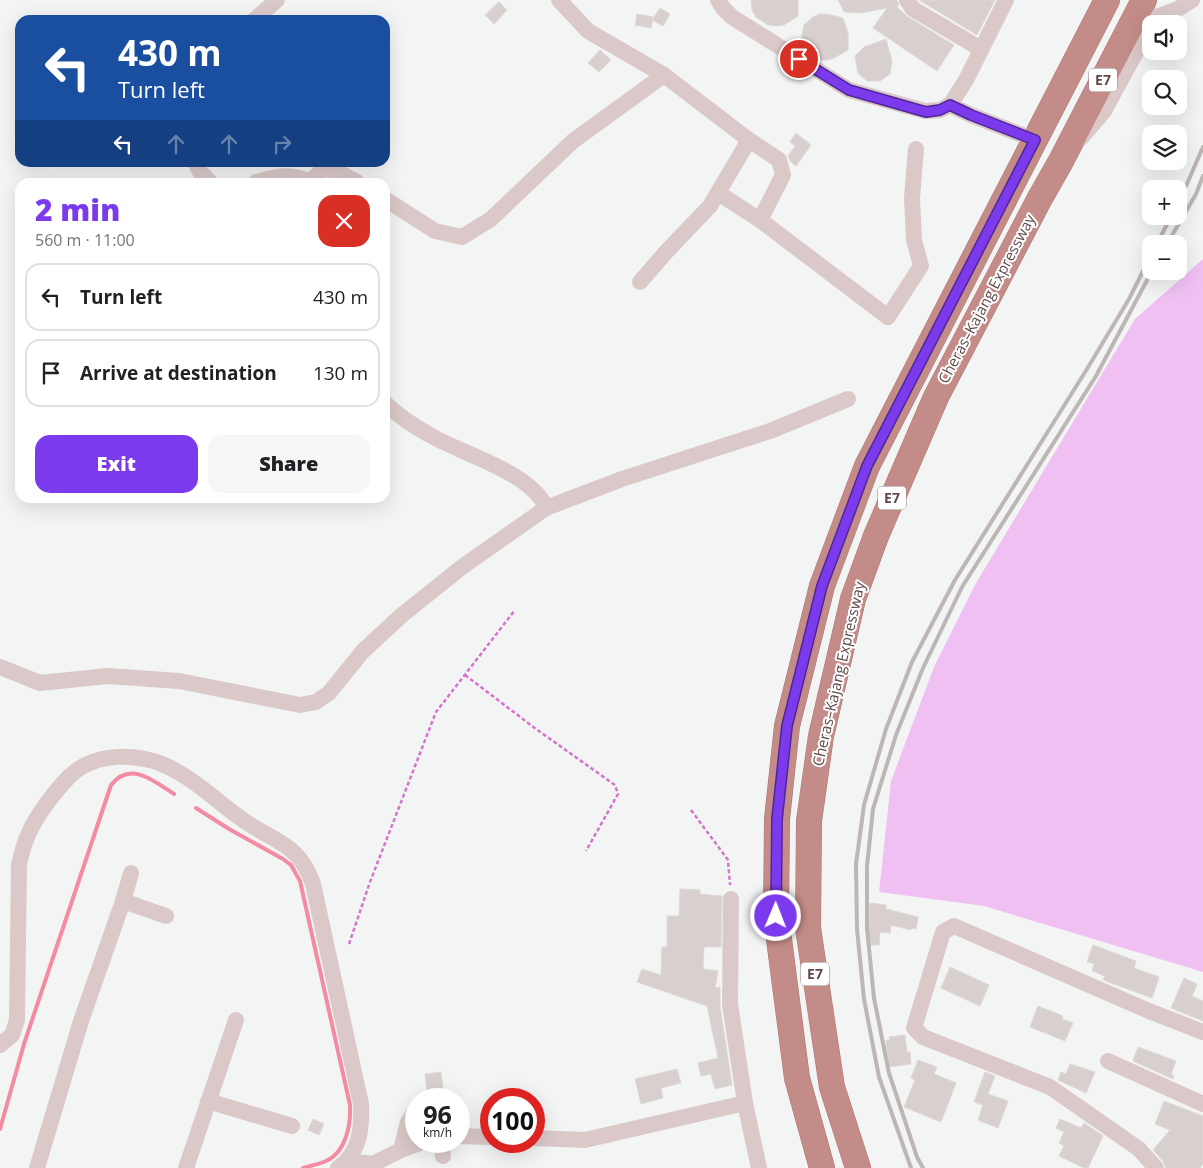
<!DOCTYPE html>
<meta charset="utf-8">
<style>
body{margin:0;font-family:"Open Sans",sans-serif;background:#f6f6f6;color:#202124;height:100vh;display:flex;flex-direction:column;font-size:19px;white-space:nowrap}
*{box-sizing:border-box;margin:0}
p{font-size:16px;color:#757577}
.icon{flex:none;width:28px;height:28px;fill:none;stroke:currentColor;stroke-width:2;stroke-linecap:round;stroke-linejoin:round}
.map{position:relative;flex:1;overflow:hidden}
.sheet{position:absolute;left:15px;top:178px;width:375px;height:325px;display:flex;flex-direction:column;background:#fff;border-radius:15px;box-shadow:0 5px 20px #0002}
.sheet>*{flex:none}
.top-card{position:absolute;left:15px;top:15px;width:375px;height:152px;border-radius:15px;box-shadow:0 5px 20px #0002;background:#1a4fa0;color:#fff;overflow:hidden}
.fabs{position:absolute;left:1142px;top:15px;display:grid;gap:10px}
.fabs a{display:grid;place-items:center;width:45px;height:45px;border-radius:10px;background:#fff;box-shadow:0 5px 20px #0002;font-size:25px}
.speed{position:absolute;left:405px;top:1088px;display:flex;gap:10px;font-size:25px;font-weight:700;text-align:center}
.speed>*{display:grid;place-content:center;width:65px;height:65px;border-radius:50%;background:#fff;box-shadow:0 5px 20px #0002;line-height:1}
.speed small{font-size:12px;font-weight:400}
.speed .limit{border:8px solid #d22;background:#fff;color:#111}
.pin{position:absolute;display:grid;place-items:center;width:42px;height:42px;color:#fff;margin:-21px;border:2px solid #fff;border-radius:50%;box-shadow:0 1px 5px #0007}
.me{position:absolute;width:55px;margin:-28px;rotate:1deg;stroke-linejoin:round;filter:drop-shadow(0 0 4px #0008)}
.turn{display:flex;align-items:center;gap:18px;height:105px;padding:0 20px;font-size:22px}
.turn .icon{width:65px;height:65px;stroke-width:2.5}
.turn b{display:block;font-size:35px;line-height:42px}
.lanes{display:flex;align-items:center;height:48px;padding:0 20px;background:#0003;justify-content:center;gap:25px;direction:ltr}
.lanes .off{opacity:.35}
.round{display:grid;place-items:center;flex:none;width:52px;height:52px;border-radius:15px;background:#f6f6f6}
.overview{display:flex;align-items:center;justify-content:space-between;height:85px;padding:0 20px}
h1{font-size:30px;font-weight:800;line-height:38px;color:#7c3aed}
.cta{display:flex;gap:10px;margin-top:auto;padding:10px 20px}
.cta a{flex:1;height:58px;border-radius:15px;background:#7c3aed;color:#fff;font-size:20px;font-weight:800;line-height:58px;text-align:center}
.cta a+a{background:#f6f6f6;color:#202124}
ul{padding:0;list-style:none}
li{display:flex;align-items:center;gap:15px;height:68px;margin:0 10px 8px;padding:0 10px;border:2px solid #e0e0e0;border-radius:15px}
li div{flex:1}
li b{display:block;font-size:19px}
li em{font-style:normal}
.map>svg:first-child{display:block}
.green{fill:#f0c0f3}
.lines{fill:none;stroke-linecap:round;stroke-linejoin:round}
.stream{stroke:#f38ba3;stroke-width:4}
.building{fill:#d8d0ce;stroke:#ded8d6}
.highway-casing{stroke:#b07873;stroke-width:26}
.path{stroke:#d475ce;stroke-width:2.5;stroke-dasharray:4 2.5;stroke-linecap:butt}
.minor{stroke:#dbc9c9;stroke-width:16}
.highway{stroke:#c48c88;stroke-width:25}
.rail{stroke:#bdb6b4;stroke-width:4}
.route-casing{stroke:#51269a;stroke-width:12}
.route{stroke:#7c3aed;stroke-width:9}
.labels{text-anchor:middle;stroke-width:4;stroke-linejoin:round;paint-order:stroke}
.shield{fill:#fff;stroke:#918080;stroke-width:1}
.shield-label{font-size:14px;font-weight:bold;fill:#624949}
.street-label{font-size:15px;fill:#624949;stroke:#fff}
</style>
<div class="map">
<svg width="1203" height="1168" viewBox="0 0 1203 1168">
<rect width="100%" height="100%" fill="#f3f5f4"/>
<path class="green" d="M1203,259V972L984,906L879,892L891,781L934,667L976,583L1135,319Z"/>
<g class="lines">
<g class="stream">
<path d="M196,808L229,829L283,859L291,865L300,881L350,1105C351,1125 346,1152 326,1161C319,1164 310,1166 303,1168"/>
<path d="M0,1129L24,1044L111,785C131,760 155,782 174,794"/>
</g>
</g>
<g class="building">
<path d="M751,0H798V16L784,25L776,26L768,25L756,17L752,10Z"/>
<path d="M838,0H897L899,5L896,6L908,17L954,45L937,71L873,28L887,8L861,13L844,12Z"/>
<path d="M919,0H995L977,35Z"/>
<path d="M499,2L507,10L494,24L485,15Z"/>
<path d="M660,8L670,14L663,26L652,20Z"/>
<path d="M637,14L653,17L651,28L635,25Z"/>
<path d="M820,14H827L843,18L848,33V50L834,58L827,60H819L806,51L802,36L804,25L813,17Z"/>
<path d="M886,39L892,61L890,74L880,81H867L858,73L855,56L864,47Z"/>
<path d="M600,50L611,60L599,72L588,63Z"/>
<path d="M796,133L811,145L796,166L790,161L788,156L795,146L790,142Z"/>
<path d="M680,889L700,890V894L722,896L721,947H704L703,969L718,971L715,988L720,987V1006L732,1085L715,1089L711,1074L701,1076L698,1063L718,1058L707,1006L637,982L642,969L661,975L662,947H667V916H679Z"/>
<path d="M870,903L886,905V909L918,917L916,929L912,928L911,930L891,925L890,933L880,932L879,945H868Z"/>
<path d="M1093,945L1136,961L1134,968L1159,977L1152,998L1103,980L1105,976L1092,971L1094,964L1087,962Z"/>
<path d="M950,967L989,985L980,1006L941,988Z"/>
<path d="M1184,978L1197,984L1192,996L1203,1001V1021L1171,1008Z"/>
<path d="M1038,1006L1063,1016L1062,1019L1073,1023L1065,1041L1030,1027Z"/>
<path d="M905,1035L907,1052H910L911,1064L889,1067L886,1040H890L889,1037Z"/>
<path d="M1138,1047L1176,1061L1171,1074L1174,1076L1173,1079L1133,1061Z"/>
<path d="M918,1060L937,1067L934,1074L956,1083L941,1122L904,1107L915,1080L911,1078Z"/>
<path d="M1070,1064L1095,1072L1086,1093L1058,1080L1061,1072L1066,1074Z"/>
<path d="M677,1069L681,1083L661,1088L663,1098L641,1104L635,1079Z"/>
<path d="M441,1072L444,1099H428L425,1074Z"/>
<path d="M985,1072L995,1076L988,1094L1008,1101L998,1128L978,1120L983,1105L974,1102Z"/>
<path d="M1164,1101L1203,1116V1164L1200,1168H1166L1163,1161L1153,1150L1170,1130L1155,1124Z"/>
<path d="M313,1119L324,1124L319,1135L308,1130Z"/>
<path d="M1060,1119L1081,1128L1084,1123L1103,1136L1088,1168H1084L1059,1156L1064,1146L1059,1143L1064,1132L1056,1128Z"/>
</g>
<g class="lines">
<defs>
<g id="highway">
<path d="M822,1168L797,1078L776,916L777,819L787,726L822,586L867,466L1107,0"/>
<path d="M858,1168L832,1087L808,928L809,821L821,736L853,599L876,536L936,397L1040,198L1061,161L1144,0"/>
</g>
</defs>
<use href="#highway" class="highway-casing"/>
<g class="path">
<path d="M465,675L536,729L615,785L618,794L586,851"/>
<path d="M691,810L728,860L730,885"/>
<path d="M349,944L370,882L436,712L515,610"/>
</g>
<g class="minor">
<path d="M559,0L588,31L664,75L749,140L710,206L666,252L640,282"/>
<path d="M718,0L723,8L732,17L849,90L925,111L940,110L950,105L971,115L1035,140"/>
<path d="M907,0L913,9L981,49"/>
<path d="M1156,17L1178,9L1192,0"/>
<path d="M254,20L277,0"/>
<path d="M950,105L966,80L1006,0"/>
<path d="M1081,138L1104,111L1151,25"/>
<path d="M749,140L779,160L783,175L760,220"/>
<path d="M195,162L200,172L210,182"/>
<path d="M256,182C275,177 291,172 310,182"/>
<path d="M310,182L324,168L342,174L357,182"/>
<path d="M718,193L760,220L888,317L921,266L914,240L912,198L916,149"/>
<path d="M385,199L435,231L462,237L491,219L573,141L664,75"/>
<path d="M385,403C397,415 414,426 428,434C461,454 532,472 546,508L622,479L770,431L848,399"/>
<path d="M0,667L40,683L108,676L179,681L300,705L316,702L329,693L363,651L402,615L462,567L546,508"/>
<path d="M731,899L730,1004L745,1103L759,1168"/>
<path d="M123,901L166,916"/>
<path d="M0,1045L12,1035L17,1020L19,865C24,839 32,824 47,803C56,791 65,779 77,770C101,753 136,754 162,764C193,777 216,801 243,820C274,842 299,843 313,884L361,1104C362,1128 360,1153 338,1168"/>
<path d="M1108,1061L1203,1104"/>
<path d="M208,1101L292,1126"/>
<path d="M459,1136L491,1137"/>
<path d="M534,1138L585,1140L745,1103"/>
<path d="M442,1141L443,1156"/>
<path d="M401,1150L408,1122L416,1110"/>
<path d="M347,1161L373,1164L401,1150L425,1141"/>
<path d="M37,1168L81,1021L123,901L131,873"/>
<path d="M186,1168L236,1020"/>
<path d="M1156,1168L1139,1149L1050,1087L923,1037L914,1028L943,932L954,926L1149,1011L1203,1032"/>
</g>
<use href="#highway" class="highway"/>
<g class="rail">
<path d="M1179,202L1203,147"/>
<path d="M1157,244L1171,216"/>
<path d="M1167,244L1196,194L1203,176"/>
<path d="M911,1168L879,1077L864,999L857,929L856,864L864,805L886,729L912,662L955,580L1087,369L1129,299L1151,255"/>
<path d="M923,1168L917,1157L889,1073L874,998L867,928V866L873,809L896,735L923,668L962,587L1096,376L1152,271"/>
</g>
</g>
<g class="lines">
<defs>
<path id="route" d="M776,916L777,819L787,726L822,586L867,466L1035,140L971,115L950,105L940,110L926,112L849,90L799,59"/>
</defs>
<use href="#route" class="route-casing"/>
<use href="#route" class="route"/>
</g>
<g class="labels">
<g class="shield">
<rect x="1089" y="68.5" width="28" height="23" rx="4"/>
<rect x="878" y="486.5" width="28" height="23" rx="4"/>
<rect x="801" y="962.5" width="28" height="23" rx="4"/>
</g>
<g class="shield-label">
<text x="1103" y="85">E7</text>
<text x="892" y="503">E7</text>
<text x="815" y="979">E7</text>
</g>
<g class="street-label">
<text transform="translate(987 299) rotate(-62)" y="5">Cheras–Kajang Expressway</text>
<text transform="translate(839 674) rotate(-77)" y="5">Cheras–Kajang Expressway</text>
</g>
</g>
</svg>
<div class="fabs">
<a><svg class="icon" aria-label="sound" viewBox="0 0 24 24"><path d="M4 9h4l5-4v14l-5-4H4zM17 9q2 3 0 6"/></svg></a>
<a><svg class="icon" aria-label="search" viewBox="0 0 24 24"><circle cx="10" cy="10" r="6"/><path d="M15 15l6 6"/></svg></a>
<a><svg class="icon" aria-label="layers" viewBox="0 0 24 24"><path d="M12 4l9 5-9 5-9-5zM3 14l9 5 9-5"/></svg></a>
<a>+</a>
<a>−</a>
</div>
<div class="speed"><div>96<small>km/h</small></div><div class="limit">100</div></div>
<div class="pin" style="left:799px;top:59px;background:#d93025"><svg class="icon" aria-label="arrive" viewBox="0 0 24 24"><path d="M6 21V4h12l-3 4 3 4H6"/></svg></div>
<svg class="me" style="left:776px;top:916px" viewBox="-20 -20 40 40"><circle r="17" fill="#7c3aed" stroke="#fff" stroke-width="3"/><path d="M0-11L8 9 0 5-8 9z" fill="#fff"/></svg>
<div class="top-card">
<div class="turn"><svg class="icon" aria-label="left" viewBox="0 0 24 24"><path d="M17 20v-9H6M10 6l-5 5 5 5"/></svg><div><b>430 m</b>Turn left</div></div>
<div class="lanes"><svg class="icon" aria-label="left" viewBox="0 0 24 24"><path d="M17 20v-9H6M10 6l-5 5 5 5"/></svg><svg class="icon off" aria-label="ahead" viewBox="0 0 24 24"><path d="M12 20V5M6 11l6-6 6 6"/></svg><svg class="icon off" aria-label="ahead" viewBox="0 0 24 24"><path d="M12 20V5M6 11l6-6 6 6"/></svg><svg class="icon off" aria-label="right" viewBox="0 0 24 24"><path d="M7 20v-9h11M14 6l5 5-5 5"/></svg></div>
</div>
<section class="sheet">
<div class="overview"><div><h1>2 min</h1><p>560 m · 11:00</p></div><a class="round" style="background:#d93025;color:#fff"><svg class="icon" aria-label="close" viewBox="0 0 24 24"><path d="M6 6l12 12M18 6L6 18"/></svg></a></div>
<ul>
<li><svg class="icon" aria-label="left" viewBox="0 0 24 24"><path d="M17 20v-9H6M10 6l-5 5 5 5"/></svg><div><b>Turn left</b></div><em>430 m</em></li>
<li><svg class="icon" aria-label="arrive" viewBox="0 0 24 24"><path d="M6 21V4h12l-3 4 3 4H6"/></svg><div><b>Arrive at destination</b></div><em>130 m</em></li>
</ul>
<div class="cta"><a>Exit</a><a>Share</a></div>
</section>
</div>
